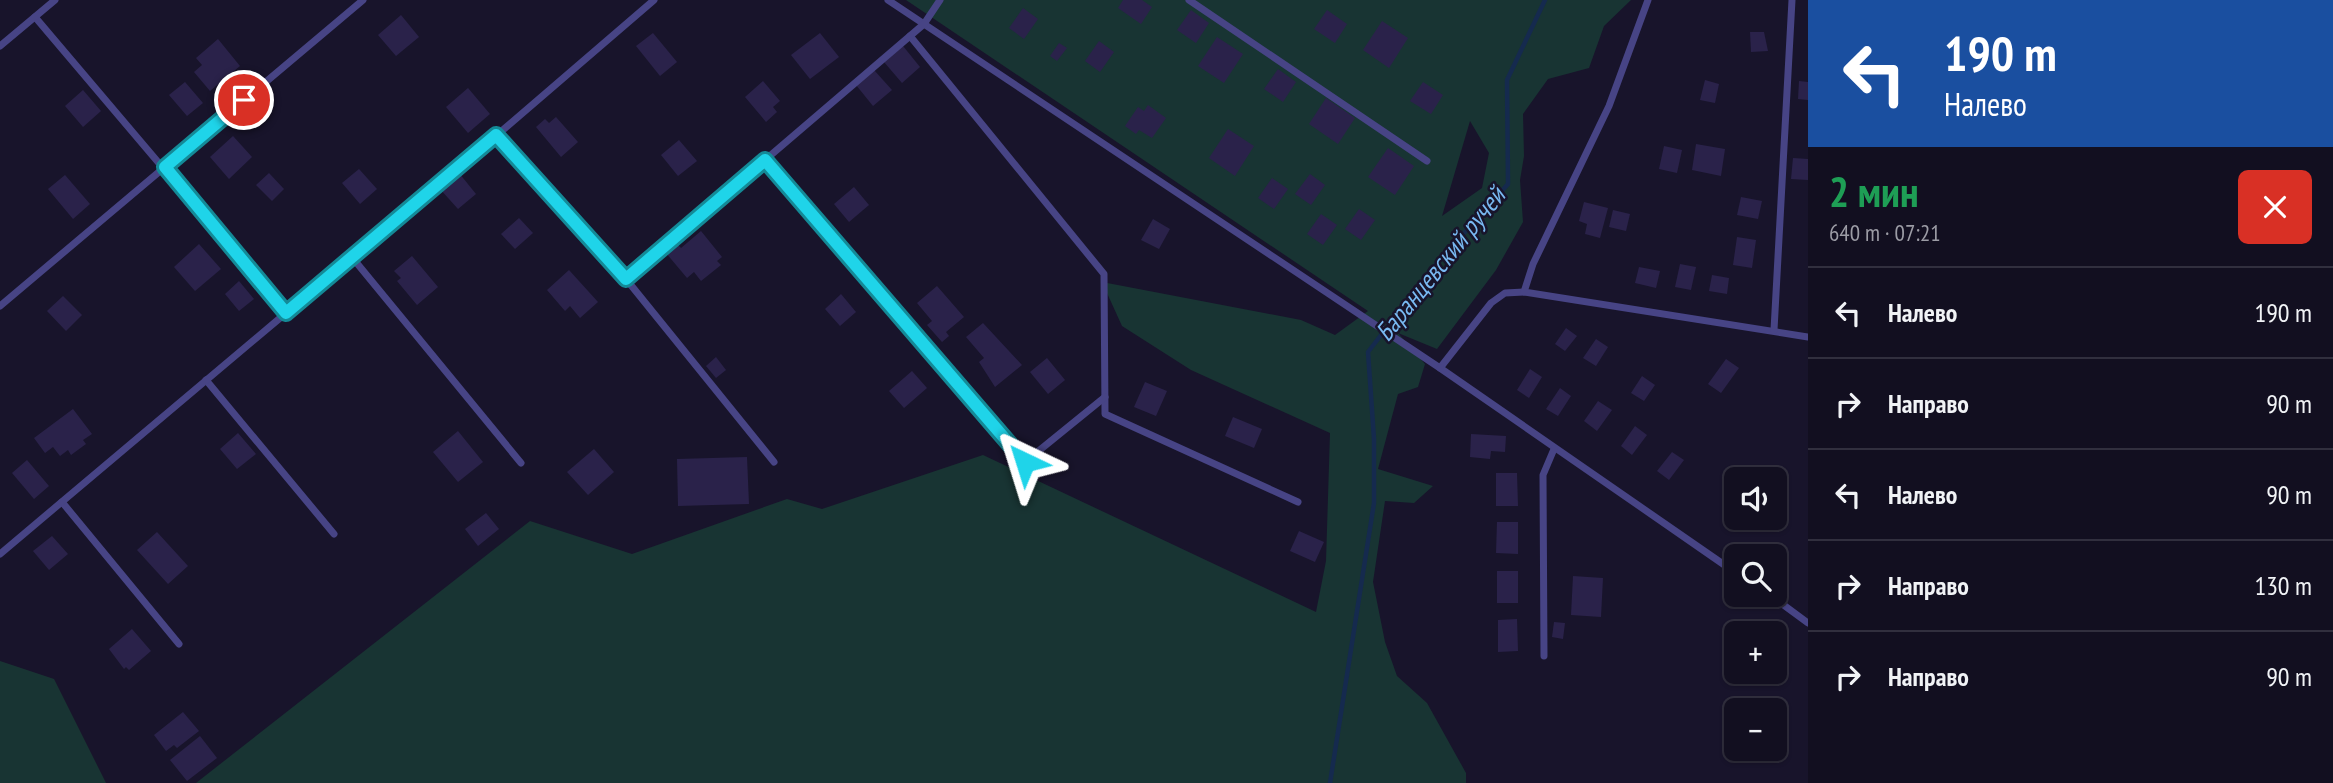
<!DOCTYPE html>
<html lang="ru">
<meta charset="utf-8">
<style>
body{margin:0;font-family:"PT Sans Narrow",sans-serif;background:#1b1829;color:#f1f3f6;height:100vh;display:flex;flex-direction:column;font-size:26px;white-space:nowrap}
*{box-sizing:border-box;margin:0}
p{font-size:23px;color:#9c9ca5}
.icon{flex:none;width:38px;height:38px;fill:none;stroke:currentColor;stroke-width:2;stroke-linecap:round;stroke-linejoin:round}
.map{position:relative;flex:1;overflow:hidden}
.panel{display:flex;flex-direction:column;background:#120f20;width:525px}
.panel>*{flex:none}
.hud{background:#1a4fa0;color:#fff;overflow:hidden}
.controls{position:absolute;left:1724px;top:467px;display:grid;gap:14px}
.controls a{display:grid;place-items:center;width:63px;height:63px;border-radius:10px;background:#120f20;box-shadow:0 2px 5px #0004,0 0 0 2px #312f3e;font-size:35px}
.pin{position:absolute;display:grid;place-items:center;width:60px;height:60px;color:#fff;margin:-30px;border:4px solid #fff;border-radius:50%;box-shadow:0 2px 7px #0007}
.me{position:absolute;width:77px;margin:-38px;rotate:319deg;stroke-linejoin:round;filter:drop-shadow(0 0 5px #0008)}
.turn{display:flex;align-items:center;gap:24px;height:147px;padding:0 21px;font-size:32px}
.turn .icon{width:91px;height:91px;stroke-width:2.5}
.turn b{display:block;font-size:49px;line-height:60px}
.round{display:grid;place-items:center;flex:none;width:74px;height:74px;border-radius:10px;background:#1b1829}
.summary{display:flex;align-items:center;justify-content:space-between;height:119px;padding:0 21px}
h1{font-size:42px;font-weight:700;line-height:52px;color:#1e9e55}
ul{padding:0;list-style:none}
li{display:flex;align-items:center;gap:21px;height:91px;padding:0 21px;border-top:2px solid #312f3e}
li div{flex:1}
li b{display:block;font-size:26px}
li em{font-style:normal}
main{display:flex;flex:1;min-height:0}
.map>svg:first-child{display:block}
.green{fill:#183433;fill-rule:evenodd}
.lines{fill:none;stroke-linecap:round;stroke-linejoin:round}
.stream{stroke:#152a4e;stroke-width:4.5}
.building{fill:#2a224a}
.lane{stroke:#474485;stroke-width:7}
.route-casing{stroke:#148a97;stroke-width:18}
.route{stroke:#1fd4e9;stroke-width:12}
.labels{text-anchor:middle;stroke-width:5;stroke-linejoin:round;paint-order:stroke}
.water-label{font-size:26px;font-style:italic;fill:#79b9f2;stroke:#18142b}
</style>
<main>
<div class="map">
<svg width="1808" height="783" viewBox="0 0 1808 783">
<rect width="100%" height="100%" fill="#18142b"/>
<g class="green">
<path d="M906,0H1631L1604,26L1589,68L1548,79L1523,114L1524,156L1520,180L1523,222L1496,270L1437,349L1398,333L1425,364L1418,387L1398,394L1378,469L1433,486L1414,503L1385,501L1373,582L1385,642L1397,676L1427,703L1466,773V783H196L530,521L632,554L787,499L822,509L983,455L1316,612L1326,561L1330,433L1191,370L1122,326L1102,282L1301,320L1335,335L1368,311ZM1470,121L1489,153L1482,188L1442,216Z"/>
<path d="M0,661L54,679L106,783H0Z"/>
</g>
<g class="lines">
<path class="stream" d="M1330,783L1374,503V439L1368,352L1431,270L1508,184L1507,80L1545,0"/>
</g>
<g class="building">
<path d="M1123,0H1142L1152,7L1141,24L1118,8Z"/>
<path d="M1023,8L1038,19L1024,39L1009,28Z"/>
<path d="M1191,10L1209,23L1196,43L1177,30Z"/>
<path d="M1327,10L1347,24L1335,43L1314,29Z"/>
<path d="M401,15L419,37L396,56L378,35Z"/>
<path d="M1382,21L1408,38L1389,68L1363,50Z"/>
<path d="M1750,32H1764L1768,51L1751,52Z"/>
<path d="M653,33L677,62L660,76L636,46Z"/>
<path d="M820,33L839,57L810,79L791,55Z"/>
<path d="M1217,37L1243,54L1224,83L1198,66Z"/>
<path d="M218,39L240,66L210,91L194,72L202,65L196,58Z"/>
<path d="M1099,41L1114,52L1100,72L1085,61Z"/>
<path d="M1059,43L1067,48L1057,61L1050,56Z"/>
<path d="M903,46L920,67L902,83L884,62Z"/>
<path d="M1278,69L1296,82L1283,102L1264,89Z"/>
<path d="M874,70L892,90L873,106L856,85Z"/>
<path d="M1705,80L1719,84L1715,103L1700,100Z"/>
<path d="M763,81L780,101L773,107L777,112L766,122L745,97Z"/>
<path d="M1799,81L1808,82V100L1798,99Z"/>
<path d="M185,82L203,103L187,116L169,95Z"/>
<path d="M1423,82L1443,95L1431,114L1410,101Z"/>
<path d="M468,88L490,114L468,133L446,107Z"/>
<path d="M83,90L101,111L83,127L65,106Z"/>
<path d="M1326,98L1355,118L1338,144L1309,124Z"/>
<path d="M1148,105L1166,118L1152,138L1139,130L1136,134L1125,126L1138,107L1144,111Z"/>
<path d="M556,117L578,142L561,157L536,127L545,119L549,123Z"/>
<path d="M1228,129L1254,146L1235,176L1209,158Z"/>
<path d="M233,136L252,157L229,179L210,157Z"/>
<path d="M679,140L697,161L678,176L661,155Z"/>
<path d="M1696,144L1725,149L1721,176L1692,170Z"/>
<path d="M1664,146L1682,150L1677,173L1659,169Z"/>
<path d="M1388,148L1414,166L1395,195L1368,177Z"/>
<path d="M1793,158L1808,159V180L1791,179Z"/>
<path d="M359,169L377,189L360,204L342,183Z"/>
<path d="M269,173L284,189L272,201L256,185Z"/>
<path d="M459,173L476,194L458,209L440,189Z"/>
<path d="M1310,174L1325,185L1311,205L1295,194Z"/>
<path d="M65,175L90,204L73,219L48,189Z"/>
<path d="M1272,178L1288,189L1274,209L1258,198Z"/>
<path d="M854,187L869,205L849,222L834,204Z"/>
<path d="M1741,197L1762,201L1758,219L1737,215Z"/>
<path d="M1584,202L1608,208L1600,238L1585,234L1587,224L1579,221Z"/>
<path d="M1359,209L1375,220L1361,240L1345,229Z"/>
<path d="M1613,210L1630,214L1626,231L1609,227Z"/>
<path d="M1321,214L1337,225L1323,245L1307,234Z"/>
<path d="M519,218L533,233L515,249L501,234Z"/>
<path d="M1153,219L1170,229L1159,249L1141,240Z"/>
<path d="M701,231L722,257L717,261L721,265L701,281L694,272L687,278L666,253L677,244L681,248Z"/>
<path d="M1737,237L1756,240L1752,268L1733,265Z"/>
<path d="M199,244L221,269L195,291L174,267Z"/>
<path d="M412,256L438,287L417,305L397,281L401,278L394,271Z"/>
<path d="M1680,264L1696,267L1691,290L1675,287Z"/>
<path d="M1639,267L1660,271L1656,288L1635,283Z"/>
<path d="M569,270L598,302L580,318L570,306L565,311L547,290Z"/>
<path d="M1712,275L1729,278L1727,294L1709,291Z"/>
<path d="M239,281L254,299L239,311L225,294Z"/>
<path d="M937,286L964,317L946,332L949,336L942,342L927,325L932,321L917,303Z"/>
<path d="M841,294L856,312L840,326L825,309Z"/>
<path d="M63,296L82,315L66,331L47,311Z"/>
<path d="M983,323L1022,365L995,387L979,362L984,358L966,337Z"/>
<path d="M1566,328L1577,336L1565,351L1555,344Z"/>
<path d="M1596,339L1608,347L1596,366L1583,358Z"/>
<path d="M716,357L726,370L716,378L706,366Z"/>
<path d="M1047,358L1065,380L1048,394L1030,372Z"/>
<path d="M1726,359L1739,368L1721,393L1708,384Z"/>
<path d="M1530,369L1542,377L1529,398L1517,390Z"/>
<path d="M912,371L927,388L904,408L889,391Z"/>
<path d="M1642,376L1655,385L1644,401L1631,393Z"/>
<path d="M1145,382L1167,391L1156,416L1134,407Z"/>
<path d="M1560,388L1571,396L1558,416L1546,409Z"/>
<path d="M1598,401L1612,410L1597,431L1584,421Z"/>
<path d="M73,409L92,434L83,440L86,444L71,455L68,450L60,456L53,447L45,453L34,438Z"/>
<path d="M1233,417L1262,429L1254,448L1225,436Z"/>
<path d="M1635,426L1647,435L1632,455L1621,446Z"/>
<path d="M458,431L483,462L458,482L433,452Z"/>
<path d="M238,433L256,454L237,469L220,449Z"/>
<path d="M1471,434L1506,436L1505,452L1491,451L1490,459L1470,457Z"/>
<path d="M594,449L614,472L588,495L567,472Z"/>
<path d="M1672,452L1684,460L1669,480L1657,471Z"/>
<path d="M747,457L749,504L678,506L677,459Z"/>
<path d="M27,460L49,486L34,499L12,473Z"/>
<path d="M1496,473H1517L1518,506H1496Z"/>
<path d="M486,513L499,529L478,546L465,529Z"/>
<path d="M1497,522H1518V554L1496,553Z"/>
<path d="M1299,531L1324,542L1315,562L1290,551Z"/>
<path d="M157,532L188,566L168,584L137,550Z"/>
<path d="M52,536L68,554L49,570L33,551Z"/>
<rect x="1497" y="571" width="21" height="32"/>
<path d="M1573,576L1603,578L1601,617L1571,615Z"/>
<path d="M1517,619L1518,651L1498,652V620Z"/>
<path d="M1554,622L1565,623L1563,639L1552,637Z"/>
<path d="M132,629L151,651L129,670L126,667L124,669L109,649Z"/>
<path d="M183,712L199,731L177,748L174,745L166,751L154,735Z"/>
<path d="M200,736L217,758L187,781L170,760Z"/>
</g>
<g class="lines">
<g class="lane">
<path d="M654,0L497,135L626,279L774,462"/>
<path d="M888,0L1440,368L1491,303L1505,293L1524,292"/>
<path d="M1189,0L1427,161"/>
<path d="M1648,0L1609,106L1533,264L1524,292L1808,337"/>
<path d="M35,17L286,313L497,135"/>
<path d="M910,36L1104,274L1105,414L1298,502"/>
<path d="M0,46L55,0"/>
<path d="M765,160L1025,462L1105,397"/>
<path d="M351,256L521,463"/>
<path d="M626,279L924,24L940,0"/>
<path d="M0,306L363,0"/>
<path d="M1774,330L1792,0"/>
<path d="M1440,368L1736,573"/>
<path d="M206,380L334,534"/>
<path d="M62,502L179,644"/>
<path d="M0,554L286,313"/>
<path d="M1770,595L1808,623"/>
<path d="M1544,656L1543,475L1554,449"/>
</g>
</g>
<g class="lines">
<defs>
<path id="route" d="M244,100L165,167L286,313L496,135L626,279L765,160L1025,462"/>
</defs>
<use href="#route" class="route-casing"/>
<use href="#route" class="route"/>
</g>
<g class="labels">
<g class="water-label">
<text transform="translate(1440 264) rotate(-51)" y="9">Баранцевский ручей</text>
</g>
</g>
</svg>
<div class="controls">
<a><svg class="icon" aria-label="sound" viewBox="0 0 24 24"><path d="M4 9h4l5-4v14l-5-4H4zM17 9q2 3 0 6"/></svg></a>
<a><svg class="icon" aria-label="search" viewBox="0 0 24 24"><circle cx="10" cy="10" r="6"/><path d="M15 15l6 6"/></svg></a>
<a>+</a>
<a>−</a>
</div>
<div class="pin" style="left:244px;top:100px;background:#d93025"><svg class="icon" aria-label="arrive" viewBox="0 0 24 24"><path d="M6 21V4h12l-3 4 3 4H6"/></svg></div>
<svg class="me" style="left:1025px;top:462px" viewBox="-20 -20 40 40"><path d="M0-17L14 15 0 8-14 15z" fill="#1fd4e9" stroke="#fff" stroke-width="4"/></svg>
</div>
<section class="panel">
<div class="hud">
<div class="turn"><svg class="icon" aria-label="left" viewBox="0 0 24 24"><path d="M17 20v-9H6M10 6l-5 5 5 5"/></svg><div><b>190 m</b>Налево</div></div>
</div>
<div class="summary"><div><h1>2 мин</h1><p>640 m · 07:21</p></div><a class="round" style="background:#d93025;color:#fff"><svg class="icon" aria-label="close" viewBox="0 0 24 24"><path d="M6 6l12 12M18 6L6 18"/></svg></a></div>
<ul>
<li><svg class="icon" aria-label="left" viewBox="0 0 24 24"><path d="M17 20v-9H6M10 6l-5 5 5 5"/></svg><div><b>Налево</b></div><em>190 m</em></li>
<li><svg class="icon" aria-label="right" viewBox="0 0 24 24"><path d="M7 20v-9h11M14 6l5 5-5 5"/></svg><div><b>Направо</b></div><em>90 m</em></li>
<li><svg class="icon" aria-label="left" viewBox="0 0 24 24"><path d="M17 20v-9H6M10 6l-5 5 5 5"/></svg><div><b>Налево</b></div><em>90 m</em></li>
<li><svg class="icon" aria-label="right" viewBox="0 0 24 24"><path d="M7 20v-9h11M14 6l5 5-5 5"/></svg><div><b>Направо</b></div><em>130 m</em></li>
<li><svg class="icon" aria-label="right" viewBox="0 0 24 24"><path d="M7 20v-9h11M14 6l5 5-5 5"/></svg><div><b>Направо</b></div><em>90 m</em></li>
</ul>
</section>
</main>
